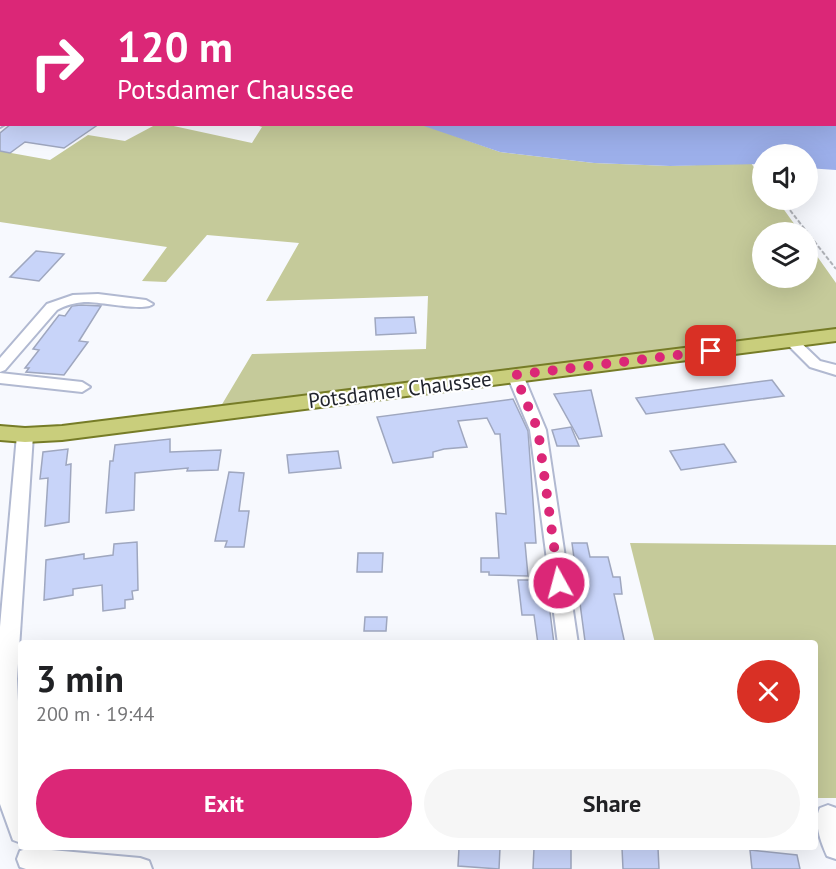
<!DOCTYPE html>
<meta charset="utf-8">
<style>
body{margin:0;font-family:"PT Sans",sans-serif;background:#f6f6f6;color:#202124;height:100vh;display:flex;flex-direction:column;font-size:22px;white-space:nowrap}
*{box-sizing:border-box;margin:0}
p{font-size:20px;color:#757577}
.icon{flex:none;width:33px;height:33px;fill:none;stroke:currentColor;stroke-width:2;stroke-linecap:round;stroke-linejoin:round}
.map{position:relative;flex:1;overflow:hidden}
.sheet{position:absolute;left:18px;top:640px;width:800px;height:210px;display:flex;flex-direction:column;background:#fff;border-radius:6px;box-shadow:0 6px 24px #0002}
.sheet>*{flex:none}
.banner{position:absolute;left:0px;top:0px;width:837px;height:126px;box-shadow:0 6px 24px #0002;background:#db2777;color:#fff;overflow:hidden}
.buttons{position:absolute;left:752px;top:144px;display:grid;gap:12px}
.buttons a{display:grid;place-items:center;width:66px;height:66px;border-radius:50%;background:#fff;box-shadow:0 6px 24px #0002;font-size:30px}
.pin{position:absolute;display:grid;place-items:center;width:51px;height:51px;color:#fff;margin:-26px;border-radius:12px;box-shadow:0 3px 9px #0006}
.me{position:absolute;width:66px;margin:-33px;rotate:353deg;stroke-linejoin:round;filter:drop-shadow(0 0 4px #0008)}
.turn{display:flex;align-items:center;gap:21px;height:126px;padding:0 18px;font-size:27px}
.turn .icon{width:78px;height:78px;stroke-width:2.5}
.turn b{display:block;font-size:42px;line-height:51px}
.round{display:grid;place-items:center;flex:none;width:63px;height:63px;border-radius:32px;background:#f6f6f6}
.overview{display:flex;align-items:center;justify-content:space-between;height:102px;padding:0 18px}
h1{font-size:36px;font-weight:800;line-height:45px}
.primary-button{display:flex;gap:12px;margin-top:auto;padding:12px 18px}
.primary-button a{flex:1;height:69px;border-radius:36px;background:#db2777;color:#fff;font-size:24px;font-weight:800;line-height:69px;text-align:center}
.primary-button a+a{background:#f6f6f6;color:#202124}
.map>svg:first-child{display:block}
.green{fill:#c5ca9a}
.water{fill:#9cafea}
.building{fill:#c8d4f9;stroke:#9fa7bf;stroke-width:1.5}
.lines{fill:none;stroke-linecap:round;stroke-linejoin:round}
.minor-casing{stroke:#b1b9d1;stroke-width:4}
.major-casing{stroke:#767c27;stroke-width:4}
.path-far1{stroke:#b1b4ba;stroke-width:1.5;stroke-dasharray:4 1.5;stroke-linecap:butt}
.path{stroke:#b1b4ba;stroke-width:2;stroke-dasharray:4.5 2;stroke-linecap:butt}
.minor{fill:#fff;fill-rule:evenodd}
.major{fill:#c9ce7c;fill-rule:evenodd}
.route{stroke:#db2777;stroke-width:10;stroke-dasharray:0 18}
.labels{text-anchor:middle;stroke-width:4.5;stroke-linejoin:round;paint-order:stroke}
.street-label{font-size:21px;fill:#1f222b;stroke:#fff}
</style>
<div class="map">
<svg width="836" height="869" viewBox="0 0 836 869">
<rect width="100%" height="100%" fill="#f7f9fe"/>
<g class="green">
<path d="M421,124L500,152L594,163L670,166L751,163L762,179V200H777L800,232H762V278H807V242L836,283V335L464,382L221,406L252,354L426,349L428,296L266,301L299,243L207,235L166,282L142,281L167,247L0,222V151L50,160L88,135L125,141L155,125H169L252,143L262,127L256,125Z"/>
<path d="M630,543L836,545V798H815L814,644L655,643Z"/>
</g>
<g class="water">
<path d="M129,0H651L658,1L131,2Z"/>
<path d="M836,28V170L807,168V154H762V164L670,166L594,163L500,152L421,125L836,124Z"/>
</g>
<g class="building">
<path d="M11,124H99L64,148L25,142L10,153L0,151V133Z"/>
<path d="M36,251L64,254L39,281L10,277Z"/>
<path d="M81,305L101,306L79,341L88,342L64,375L26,372L29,368H25L39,350L33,349L59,315L65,316L72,306Z"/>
<path d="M414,317L416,333L376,335L375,318Z"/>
<path d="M772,380L784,396L646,414L636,398Z"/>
<path d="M591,390L602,436L579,439L554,394Z"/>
<path d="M513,399L528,431L536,543H525L528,576L489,575V572H481V558H499L496,513L506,514L500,434H495L487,418L458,421L467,447L444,449L433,452V457L393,463L377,417Z"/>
<path d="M571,427L579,446H557L552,430Z"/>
<path d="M170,439V452L221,450L218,470L187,471L188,468L135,473L134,510L106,513L110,461H113L115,445Z"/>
<path d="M724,444L736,462L681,470L670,451Z"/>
<path d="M68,449L66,465L71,464L69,522L45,526L48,478L40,479L43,452Z"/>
<path d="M338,451L341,468L289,473L287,455Z"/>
<path d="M229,472L244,473L239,511H249L244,547H225L227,541H215Z"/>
<path d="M137,542L138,590L132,591L133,599L125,600V608L103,611L102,585L73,589V595L44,600L46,560L84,554V559L113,555L114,544Z"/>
<path d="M572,543H587L590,557H608L613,577H620L622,594H614L625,644L585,641Z"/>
<path d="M358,553H383L382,572H357Z"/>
<path d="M518,580H546L554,644H538L534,615H522Z"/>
<path d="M365,617H387L386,631H364Z"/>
<path d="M459,848H500L499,869L458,866Z"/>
<path d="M534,848H571V869H533Z"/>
<path d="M622,848H658L659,869H623Z"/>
<path d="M750,850L797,855L800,869H752Z"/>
</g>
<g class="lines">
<defs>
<g id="minor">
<rect x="0" y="26" width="2" height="6"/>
<rect x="0" y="103" width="2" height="6"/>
<path d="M0,118L2,124H5L0,127Z"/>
<path d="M98,294L146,300L153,304C145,312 99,301 84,302C74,303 66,305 57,310L5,370L0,372V358L47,304L73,295Z"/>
<path d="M791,337L796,338L820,361L836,365V375L810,367L784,341Z"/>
<path d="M515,370L523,375L546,430L578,644H558L530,430L507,375Z"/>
<path d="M0,373L82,382L90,387L82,392L0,383Z"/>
<path d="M25,430L33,435L17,679L21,768V843L13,840L0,804V627L17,435Z"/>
<path d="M828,805L836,808V859L827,856C821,843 813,821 820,808Z"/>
<path d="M29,848L140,858L149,861L152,869H26L20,867L17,859L20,851Z"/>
</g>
<g id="major">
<path d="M18,0H30L17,2Z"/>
<path d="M2,70V80H0V71Z"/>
<path d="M836,329V341L62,440L25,442L0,440V426L25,428L62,426Z"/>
</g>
</defs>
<use href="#minor" class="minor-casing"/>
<use href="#major" class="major-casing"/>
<path class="path-far1" d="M696,0L702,2"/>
<path class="path" d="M782,200L836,269"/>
<use href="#minor" class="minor"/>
<use href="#major" class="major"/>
</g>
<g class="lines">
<path class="route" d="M559,583L538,430L515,375L711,351"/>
</g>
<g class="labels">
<g class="street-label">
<text transform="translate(400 390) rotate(-7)" y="7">Potsdamer Chaussee</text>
</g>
</g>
</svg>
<div class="buttons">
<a><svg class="icon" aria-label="sound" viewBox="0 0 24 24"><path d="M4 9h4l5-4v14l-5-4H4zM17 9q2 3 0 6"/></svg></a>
<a><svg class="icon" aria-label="layers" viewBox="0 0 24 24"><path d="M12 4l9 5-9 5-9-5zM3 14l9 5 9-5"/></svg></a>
</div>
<div class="pin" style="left:711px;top:351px;background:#d93025"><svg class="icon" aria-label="arrive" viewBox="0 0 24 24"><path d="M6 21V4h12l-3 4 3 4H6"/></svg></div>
<svg class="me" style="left:559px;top:583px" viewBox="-20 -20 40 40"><circle r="17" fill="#db2777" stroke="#fff" stroke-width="3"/><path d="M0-11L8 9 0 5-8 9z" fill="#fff"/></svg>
<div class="banner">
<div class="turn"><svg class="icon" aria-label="right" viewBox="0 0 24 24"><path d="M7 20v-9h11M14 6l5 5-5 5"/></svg><div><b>120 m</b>Potsdamer Chaussee</div></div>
</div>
<section class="sheet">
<div class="overview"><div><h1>3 min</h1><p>200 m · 19:44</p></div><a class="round" style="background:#d93025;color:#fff"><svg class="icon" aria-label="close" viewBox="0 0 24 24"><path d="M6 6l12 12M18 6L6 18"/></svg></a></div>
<div class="primary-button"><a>Exit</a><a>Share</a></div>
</section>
</div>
